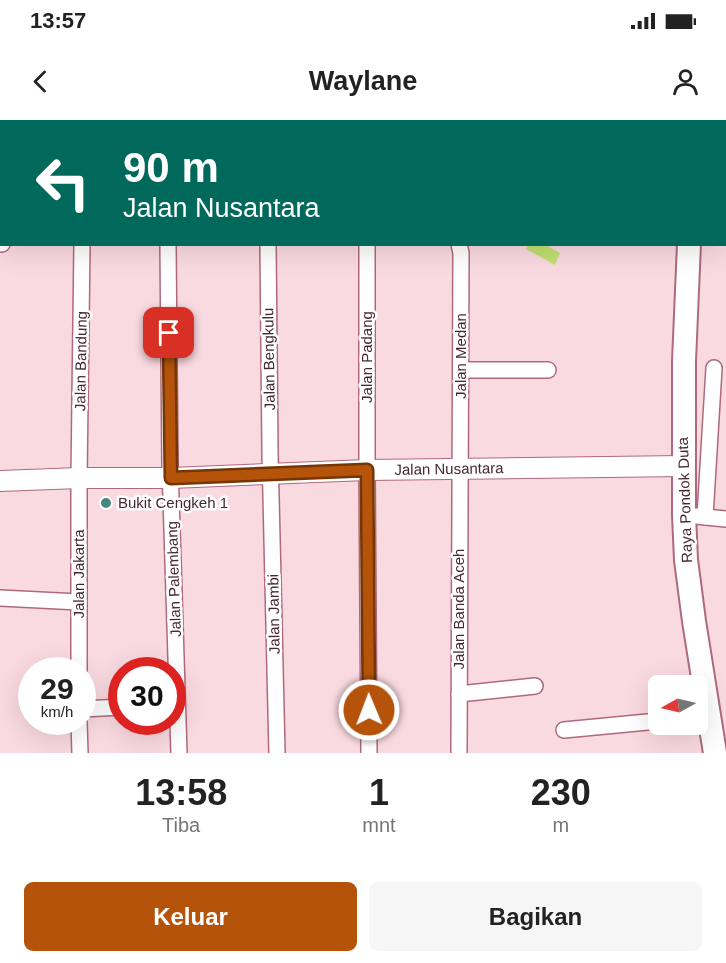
<!DOCTYPE html>
<html lang="id">
<style>
body{margin:0;font-family:Helvetica,sans-serif;background:#f6f6f6;color:#222;height:100vh;display:flex;flex-direction:column;font-size:22px;white-space:nowrap}
*{box-sizing:border-box;margin:0}
p{font-size:20px;color:#767676}
.icon{flex:none;width:33px;height:33px;fill:none;stroke:currentColor;stroke-width:2;stroke-linecap:round;stroke-linejoin:round}
.map{position:relative;height:633px;overflow:hidden}
.drawer{display:flex;flex-direction:column;background:#fff;flex:1}
.drawer>*{flex:none}
.banner{position:absolute;left:0px;top:0px;width:726px;height:126px;box-shadow:0 6px 24px #0002;background:#00695c;color:#fff;overflow:hidden}
.needle{width:39px;rotate:262deg}
.controls{position:absolute;left:648px;top:555px;display:grid;gap:12px}
.controls a{display:grid;place-items:center;width:60px;height:60px;border-radius:9px;background:#fff;box-shadow:0 6px 24px #0002;font-size:30px}
.speed{position:absolute;left:18px;top:537px;display:flex;gap:12px;font-size:30px;font-weight:700;text-align:center}
.speed>*{display:grid;place-content:center;width:78px;height:78px;border-radius:50%;background:#fff;box-shadow:0 6px 24px #0002;line-height:1}
.speed small{font-size:15px;font-weight:400}
.speed .limit{border:9px solid #d22;background:#fff;color:#111}
.pin{position:absolute;display:grid;place-items:center;width:51px;height:51px;color:#fff;margin:-26px;border-radius:12px;box-shadow:0 3px 9px #0006}
.me{position:absolute;width:66px;margin:-33px;rotate:359deg;stroke-linejoin:round;filter:drop-shadow(0 0 4px #0008)}
.turn{display:flex;align-items:center;gap:21px;height:126px;padding:0 24px;font-size:27px}
.turn .icon{width:78px;height:78px;stroke-width:2.5}
.turn b{display:block;font-size:42px;line-height:51px}
.eta{display:flex;justify-content:space-evenly;align-items:center;height:102px;text-align:center}
.eta b{font-size:36px;font-weight:800;line-height:42px}
.button{display:flex;gap:12px;margin-top:auto;padding:12px 24px}
.button a{flex:1;height:69px;border-radius:9px;background:#b45309;color:#fff;font-size:24px;font-weight:800;line-height:69px;text-align:center}
.button a+a{background:#f6f6f6;color:#222}
.status{display:flex;justify-content:space-between;align-items:center;height:42px;padding:0 30px;background:#fff;direction:ltr}
.status svg{height:16px;fill:currentColor}
header{display:flex;justify-content:space-between;align-items:center;height:78px;padding:0 24px;background:#fff;font-size:27px;font-weight:800}
.map>svg:first-child{display:block}
.green{fill:#c1e071}
.lines{fill:none;stroke-linecap:round;stroke-linejoin:round}
.minor-casing{stroke:#af697d;stroke-width:18}
.tertiary-casing{stroke:#af697d;stroke-width:22}
.secondary-casing{stroke:#af697d;stroke-width:26}
.minor{stroke:#fff;stroke-width:15}
.tertiary{stroke:#fff;stroke-width:20}
.secondary{stroke:#fff;stroke-width:22}
.route-casing{stroke:#753606;stroke-width:15}
.route{stroke:#b45309;stroke-width:10}
.poi-dot{fill:#44887e;stroke:#fff;stroke-width:2}
.labels{text-anchor:middle;stroke-width:5;stroke-linejoin:round;paint-order:stroke}
.street-label{font-size:15px;fill:#462830;stroke:#fff}
.poi-label{font-size:15px;fill:#462830;stroke:#fff;text-anchor:start}
</style>
<div class="status"><b>13:57</b><svg viewBox="0 0 49 12"><path d="M0 12V9h3v3zM5 12V6h3v6zM10 12V3h3v9zM15 12V0h3v12zM26 1h20v11H26zM47 4h2v5h-2z"/></svg></div>
<header><svg class="icon" aria-label="back" viewBox="0 0 24 24"><path d="M15 5l-7 7 7 7"/></svg>Waylane<svg class="icon" aria-label="person" viewBox="0 0 24 24"><circle cx="12" cy="8" r="4"/><path d="M4 21q1-7 8-7t8 7"/></svg></header>
<div class="map">
<svg width="726" height="633" viewBox="0 0 726 633">
<rect width="100%" height="100%" fill="#fadae1"/>
<path class="green" d="M528,125H546L560,133L555,145L526,129Z"/>
<g class="lines">
<defs>
<g id="minor">
<path d="M371,0L385,2"/>
<path d="M442,0L443,2"/>
<path d="M181,2V0"/>
<path d="M418,2L419,0"/>
<path d="M517,2L518,0"/>
<path d="M599,2L600,0"/>
<path d="M0,39H2"/>
<path d="M0,124H2"/>
<path d="M168,124L170,346L179,633"/>
<path d="M268,124L270,333L277,633"/>
<path d="M367,124V350L369,633"/>
<path d="M461,250H548"/>
<path d="M696,396L726,399"/>
<path d="M705,397L714,248"/>
<path d="M0,478L79,482"/>
<path d="M79,550V358L82,124"/>
<path d="M459,574L535,566"/>
<path d="M82,589L122,587"/>
<path d="M79,602L80,633"/>
<path d="M564,610L658,601"/>
<path d="M459,631L461,133L459,124"/>
</g>
<path id="tertiary" d="M0,361L79,358H171L367,350L683,346"/>
<g id="secondary">
<path d="M698,2V0"/>
<path d="M689,124L684,241V395L686,440L694,501L715,633"/>
</g>
</defs>
<use href="#minor" class="minor-casing"/>
<use href="#tertiary" class="tertiary-casing"/>
<use href="#secondary" class="secondary-casing"/>
<use href="#minor" class="minor"/>
<use href="#tertiary" class="tertiary"/>
<use href="#secondary" class="secondary"/>
</g>
<g class="lines">
<defs>
<path id="route" d="M169,213L171,358L367,350L369,590"/>
</defs>
<use href="#route" class="route-casing"/>
<use href="#route" class="route"/>
</g>
<circle class="poi-dot" cx="106" cy="383" r="6"/>
<g class="labels">
<g class="street-label">
<text transform="translate(461 236) rotate(-90)" y="5">Jalan Medan</text>
<text transform="translate(367 237) rotate(-90)" y="5">Jalan Padang</text>
<text transform="translate(269 239) rotate(-91)" y="5">Jalan Bengkulu</text>
<text transform="translate(81 241) rotate(-89)" y="5">Jalan Bandung</text>
<text transform="translate(449 349) rotate(-1)" y="5">Jalan Nusantara</text>
<text transform="translate(685 380) rotate(-92)" y="5">Raya Pondok Duta</text>
<text transform="translate(79 454) rotate(-90)" y="5">Jalan Jakarta</text>
<text transform="translate(174 459) rotate(-92)" y="5">Jalan Palembang</text>
<text transform="translate(459 489) rotate(-90)" y="5">Jalan Banda Aceh</text>
<text transform="translate(274 494) rotate(-91)" y="5">Jalan Jambi</text>
</g>
<g class="poi-label">
<text x="118" y="388">Bukit Cengkeh 1</text>
</g>
</g>
</svg>
<div class="controls">
<a><svg class="needle" viewBox="-14 -14 28 28"><path d="M0-13l5 13h-10z" fill="#e53935"/><path d="M0 13l5-13h-10z" fill="#767676"/></svg></a>
</div>
<div class="speed"><div>29<small>km/h</small></div><div class="limit">30</div></div>
<div class="pin" style="left:169px;top:213px;background:#d93025"><svg class="icon" aria-label="arrive" viewBox="0 0 24 24"><path d="M6 21V4h12l-3 4 3 4H6"/></svg></div>
<svg class="me" style="left:369px;top:590px" viewBox="-20 -20 40 40"><circle r="17" fill="#b45309" stroke="#fff" stroke-width="3"/><path d="M0-11L8 9 0 5-8 9z" fill="#fff"/></svg>
<div class="banner">
<div class="turn"><svg class="icon" aria-label="left" viewBox="0 0 24 24"><path d="M17 20v-9H6M10 6l-5 5 5 5"/></svg><div><b>90 m</b>Jalan Nusantara</div></div>
</div>
</div>
<section class="drawer">
<div class="eta">
<div><b>13:58</b><p>Tiba</p></div>
<div><b>1</b><p>mnt</p></div>
<div><b>230</b><p>m</p></div>
</div>
<div class="button"><a>Keluar</a><a>Bagikan</a></div>
</section>
